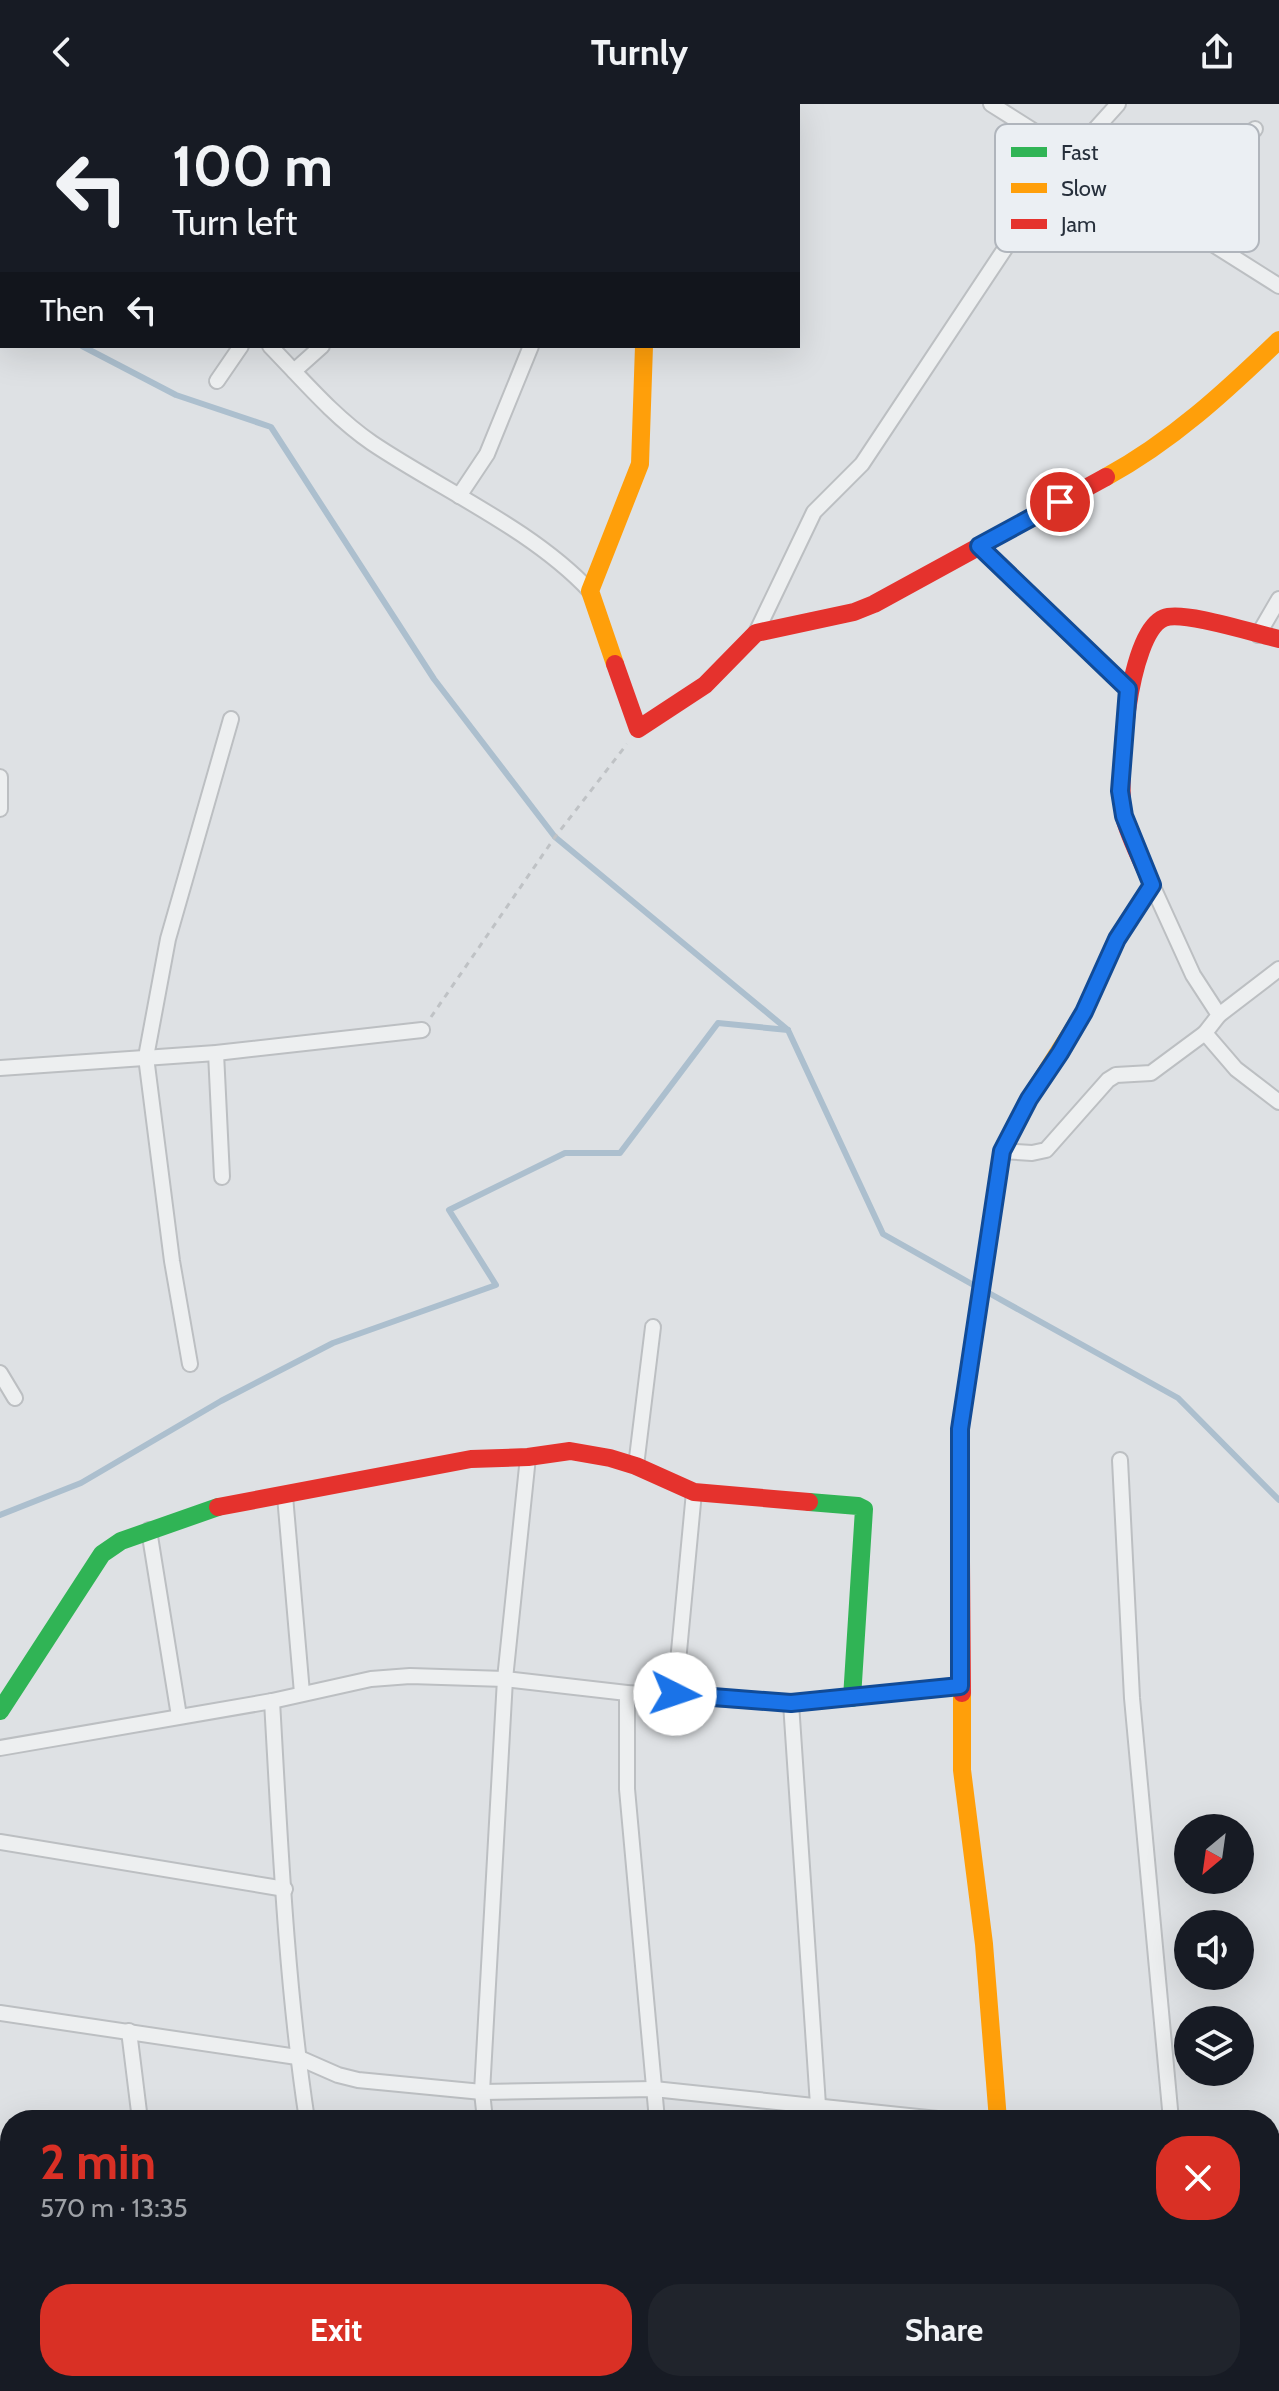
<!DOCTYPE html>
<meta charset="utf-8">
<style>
body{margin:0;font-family:Cabin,sans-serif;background:#20242c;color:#f1f3f6;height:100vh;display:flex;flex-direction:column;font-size:30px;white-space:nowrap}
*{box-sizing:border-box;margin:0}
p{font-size:26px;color:#9ea1a6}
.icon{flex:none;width:44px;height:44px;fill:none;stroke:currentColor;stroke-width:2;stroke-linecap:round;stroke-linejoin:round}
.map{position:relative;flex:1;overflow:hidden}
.details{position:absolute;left:0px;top:2006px;width:1280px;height:282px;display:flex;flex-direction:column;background:#171b24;border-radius:32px 32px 0 0;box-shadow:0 8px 32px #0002}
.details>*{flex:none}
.hud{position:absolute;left:0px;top:0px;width:800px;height:244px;box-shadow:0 8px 32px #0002;background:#171b24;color:#f1f3f6;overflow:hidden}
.needle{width:52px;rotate:209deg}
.buttons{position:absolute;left:1174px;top:1710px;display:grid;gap:16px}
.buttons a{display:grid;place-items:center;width:80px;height:80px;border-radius:50%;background:#171b24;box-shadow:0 8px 32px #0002;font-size:40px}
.pin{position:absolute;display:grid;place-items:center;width:68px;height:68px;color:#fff;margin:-34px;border:4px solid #fff;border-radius:50%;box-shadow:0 2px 8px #0007}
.me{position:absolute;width:88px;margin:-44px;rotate:94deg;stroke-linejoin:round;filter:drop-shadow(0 0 6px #0008)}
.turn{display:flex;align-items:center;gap:28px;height:168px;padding:0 40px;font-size:36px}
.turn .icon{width:104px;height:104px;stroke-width:2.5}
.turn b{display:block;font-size:56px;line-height:68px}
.then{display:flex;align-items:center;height:76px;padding:0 40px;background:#0003;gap:16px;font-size:30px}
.round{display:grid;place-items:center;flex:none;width:84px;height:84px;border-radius:32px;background:#20242c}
.headline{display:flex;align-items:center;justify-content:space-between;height:136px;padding:0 40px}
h1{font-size:48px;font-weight:800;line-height:60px;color:#d93025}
.cta{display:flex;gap:16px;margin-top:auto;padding:16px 40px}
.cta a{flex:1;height:92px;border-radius:32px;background:#d93025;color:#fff;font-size:32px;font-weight:800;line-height:92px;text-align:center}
.cta a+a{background:#20242c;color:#f1f3f6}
header{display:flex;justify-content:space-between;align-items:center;height:104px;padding:0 40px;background:#171b24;font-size:36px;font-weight:800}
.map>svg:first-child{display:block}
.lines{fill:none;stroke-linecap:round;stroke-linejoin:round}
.stream{stroke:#acbfce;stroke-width:6}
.street-casing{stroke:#bcbfc2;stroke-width:18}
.path{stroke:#bfc2c5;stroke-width:3;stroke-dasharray:6 6;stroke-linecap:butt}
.street{stroke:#edeff0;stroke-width:14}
.fast{stroke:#30b455;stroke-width:18}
.slow{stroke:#ff9f0a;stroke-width:18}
.jam{stroke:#e5322d;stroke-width:18}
.route-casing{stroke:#114b97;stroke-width:20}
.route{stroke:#1a73e8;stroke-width:14}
.key{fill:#ebeff3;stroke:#b0b5bc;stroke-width:2}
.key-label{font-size:22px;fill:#262f3b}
</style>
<header><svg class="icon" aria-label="back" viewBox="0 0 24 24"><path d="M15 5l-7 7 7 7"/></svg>Turnly<svg class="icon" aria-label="share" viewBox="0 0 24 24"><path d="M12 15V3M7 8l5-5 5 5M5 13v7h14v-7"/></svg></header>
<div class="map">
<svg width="1279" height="2287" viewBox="0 0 1279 2287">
<rect width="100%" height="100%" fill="#dee1e4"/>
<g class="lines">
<g class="stream">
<path d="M0,166L2,169"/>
<path d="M0,198L2,199"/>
<path d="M82,242L176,291L271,323L434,575L555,733L788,926L883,1130L977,1183"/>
<path d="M987,1188L1178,1294L1279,1396"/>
<path d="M0,1411L81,1379L221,1297L333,1239L496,1181L449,1106L565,1049H620L718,919L788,926"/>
</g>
<defs>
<g id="street">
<path d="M64,0H67"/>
<path d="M540,0L544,2"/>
<path d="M991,0L1279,182"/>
<path d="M597,2L598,0"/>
<path d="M672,2V0"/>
<path d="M1173,117L1203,76L1255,25"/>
<path d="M270,242C303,276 333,312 372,339C442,386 532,425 590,487"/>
<path d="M294,267L322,242"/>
<path d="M217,277L241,242"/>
<path d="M459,392L487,350L531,242"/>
<path d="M979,442L1128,585"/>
<path d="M756,529L814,408L862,360L1018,125L1073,50L1118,0"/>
<path d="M1258,531L1279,495"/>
<path d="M0,673V705"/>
<path d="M1152,781L1193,871L1219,911L1205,929L1236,965L1279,998"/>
<path d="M1219,911L1279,865"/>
<path d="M216,949L222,1073"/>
<path d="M0,964L216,949L422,926"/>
<path d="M1002,1047L1032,1049L1046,1046L1108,976L1116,971L1151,969L1205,929"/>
<path d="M190,1260L172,1157L146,953L168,835L231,615"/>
<path d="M0,1269L15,1294"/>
<path d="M1120,1356L1132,1594L1171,2016"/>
<path d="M636,1362L653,1223"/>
<path d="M285,1392L302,1589"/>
<path d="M149,1426L179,1612"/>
<path d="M627,1589V1685L657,2016"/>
<path d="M675,1590L694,1388"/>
<path d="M272,1597C280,1736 286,1878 307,2016"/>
<path d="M791,1599L819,2016"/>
<path d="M0,1644L272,1597L371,1575L410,1572L505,1575L627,1589L791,1599L960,1582"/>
<path d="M0,1738L285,1785"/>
<path d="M0,1909L297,1953L338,1971L358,1976L482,1988L654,1985L947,2016"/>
<path d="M129,1927L140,2016"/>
<path d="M485,2016L482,1988L505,1575L528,1353"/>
<path d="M1270,2035H1279"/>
<path d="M174,2278L176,2287"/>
<path d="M339,2278L341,2287"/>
<path d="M508,2278L509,2287"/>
<path d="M679,2278V2287"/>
<path d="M843,2278V2287"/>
<path d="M1008,2278V2287"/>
<path d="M1179,2278V2287"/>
</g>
</defs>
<use href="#street" class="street-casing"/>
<path class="path" d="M431,913L555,733L627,640"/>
<use href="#street" class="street"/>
<g class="fast">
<path d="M809,1398L858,1402L864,1405L852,1594"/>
<path d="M0,1607L102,1450L121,1437L218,1403"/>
</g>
<g class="slow">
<path d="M1106,373C1172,337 1225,288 1279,236"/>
<path d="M615,560L590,487L640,360L644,242"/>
<path d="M969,1264L1002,1047L1029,995L1084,908L1117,835L1127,819"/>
<path d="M962,1589V1666L984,1840L998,2016"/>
</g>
<g class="jam">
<path d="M615,560L638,625L705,581L756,529L854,508L874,500L1106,373"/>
<path d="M1127,819L1152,781C1143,759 1130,736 1124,713C1116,677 1127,529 1164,514C1183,506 1256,530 1279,535"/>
<path d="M218,1403L471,1355L528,1353L570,1347L610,1354L636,1362L694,1388L809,1398"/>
<path d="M962,1589L960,1325L969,1264"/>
</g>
</g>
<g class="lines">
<defs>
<path id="route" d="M675,1590L791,1599L960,1582V1325L1002,1047L1029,995L1060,949L1084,908L1117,835L1152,781L1124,712L1120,687L1128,585L979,442L1060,398"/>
</defs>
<use href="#route" class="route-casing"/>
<use href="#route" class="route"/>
</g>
<rect x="995" y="20" width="264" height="128" rx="12" class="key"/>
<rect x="1011" y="43" width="36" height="10" fill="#30b455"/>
<rect x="1011" y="79" width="36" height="10" fill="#ff9f0a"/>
<rect x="1011" y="115" width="36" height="10" fill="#e5322d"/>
<g class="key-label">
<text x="1061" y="56">Fast</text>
<text x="1061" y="92">Slow</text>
<text x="1061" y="128">Jam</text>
</g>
</svg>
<div class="buttons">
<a><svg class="needle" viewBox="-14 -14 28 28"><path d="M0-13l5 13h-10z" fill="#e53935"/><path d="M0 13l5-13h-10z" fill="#9ea1a6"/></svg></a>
<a><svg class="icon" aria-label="sound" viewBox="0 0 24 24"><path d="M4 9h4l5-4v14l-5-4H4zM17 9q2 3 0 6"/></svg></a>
<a><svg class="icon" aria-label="layers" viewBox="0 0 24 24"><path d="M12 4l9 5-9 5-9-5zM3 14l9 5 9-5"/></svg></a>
</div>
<div class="pin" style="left:1060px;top:398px;background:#d93025"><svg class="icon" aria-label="arrive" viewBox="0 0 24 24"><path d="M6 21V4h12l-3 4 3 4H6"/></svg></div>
<svg class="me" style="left:675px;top:1590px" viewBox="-20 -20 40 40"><circle r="19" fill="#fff"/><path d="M0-13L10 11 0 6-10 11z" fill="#1a73e8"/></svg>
<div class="hud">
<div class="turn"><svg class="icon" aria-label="left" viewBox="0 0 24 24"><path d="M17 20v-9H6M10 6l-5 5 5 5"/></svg><div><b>100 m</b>Turn left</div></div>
<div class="then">Then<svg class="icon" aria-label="left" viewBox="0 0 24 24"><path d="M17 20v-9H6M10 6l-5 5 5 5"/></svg></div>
</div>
<section class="details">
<div class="headline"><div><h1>2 min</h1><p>570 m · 13:35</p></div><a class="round" style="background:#d93025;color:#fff"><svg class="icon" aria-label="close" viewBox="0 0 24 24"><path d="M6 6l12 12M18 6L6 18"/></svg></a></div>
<div class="cta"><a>Exit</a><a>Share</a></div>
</section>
</div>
